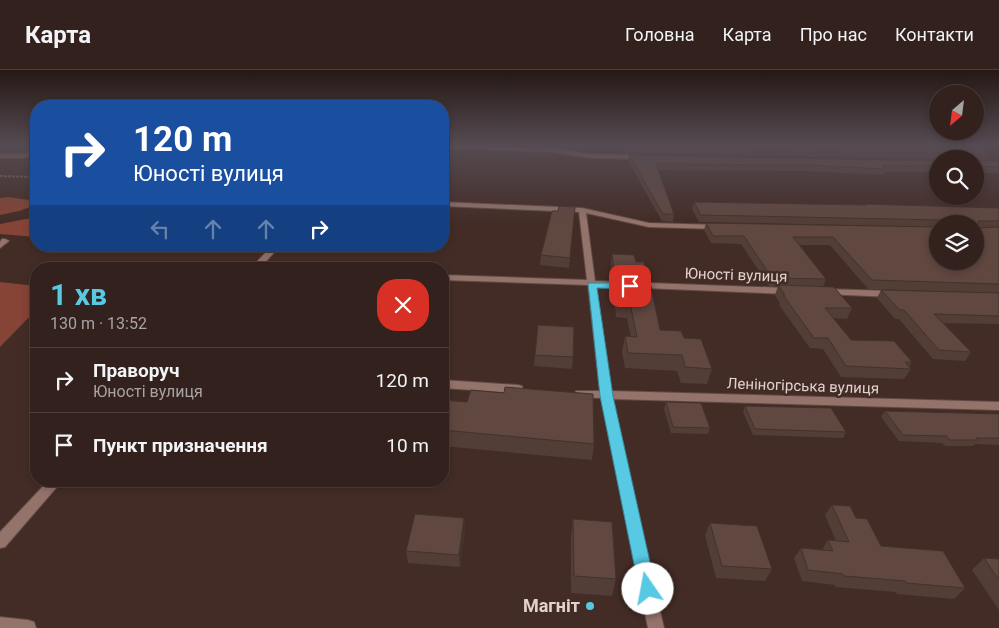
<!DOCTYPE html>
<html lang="uk">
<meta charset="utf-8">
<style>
body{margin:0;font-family:Roboto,sans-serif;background:#3d2e29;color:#f1f3f6;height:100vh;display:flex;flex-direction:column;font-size:19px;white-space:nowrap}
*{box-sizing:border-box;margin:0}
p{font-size:16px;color:#a8a3a3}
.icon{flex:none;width:28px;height:28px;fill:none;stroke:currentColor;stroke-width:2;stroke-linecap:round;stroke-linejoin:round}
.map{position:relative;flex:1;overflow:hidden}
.details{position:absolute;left:30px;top:192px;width:419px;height:225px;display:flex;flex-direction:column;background:#32211c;border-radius:20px;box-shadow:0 2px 8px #0003,0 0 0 1px #4d3e3b}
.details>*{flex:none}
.hud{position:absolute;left:30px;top:30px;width:419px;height:152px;border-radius:20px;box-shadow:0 2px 8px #0003,0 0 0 1px #4d3e3b;background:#1a4fa0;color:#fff;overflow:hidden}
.needle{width:32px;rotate:208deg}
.controls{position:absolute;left:929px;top:15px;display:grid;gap:10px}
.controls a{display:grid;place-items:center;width:55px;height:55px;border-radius:50%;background:#32211c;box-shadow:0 2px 8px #0003,0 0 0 1px #4d3e3b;font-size:25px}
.pin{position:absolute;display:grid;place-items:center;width:42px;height:42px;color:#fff;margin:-21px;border-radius:10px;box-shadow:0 2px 8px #0006}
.me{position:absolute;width:55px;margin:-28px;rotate:348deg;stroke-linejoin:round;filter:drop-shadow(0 0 4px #0008)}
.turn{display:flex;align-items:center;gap:18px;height:105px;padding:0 20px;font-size:22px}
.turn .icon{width:65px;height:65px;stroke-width:2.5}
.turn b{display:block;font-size:35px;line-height:42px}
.lanes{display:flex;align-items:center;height:48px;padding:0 20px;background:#0003;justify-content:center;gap:25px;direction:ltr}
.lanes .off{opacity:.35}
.round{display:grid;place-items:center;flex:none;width:52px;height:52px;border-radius:20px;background:#3d2e29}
.overview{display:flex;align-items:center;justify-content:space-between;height:85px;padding:0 20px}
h1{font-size:30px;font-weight:700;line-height:38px;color:#57c9e2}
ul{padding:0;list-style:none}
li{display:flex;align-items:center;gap:15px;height:65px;padding:0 20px;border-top:1px solid #4d3e3b}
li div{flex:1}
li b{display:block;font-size:19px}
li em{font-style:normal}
header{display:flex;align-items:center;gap:30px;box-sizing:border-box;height:70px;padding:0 25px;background:#32211c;border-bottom:1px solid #4d3e3b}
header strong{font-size:24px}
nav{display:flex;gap:28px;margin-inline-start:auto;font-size:18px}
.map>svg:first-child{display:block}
.green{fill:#854435}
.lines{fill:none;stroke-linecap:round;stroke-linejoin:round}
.service-casing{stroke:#604a44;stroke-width:2}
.minor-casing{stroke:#604a44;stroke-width:2}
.tertiary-casing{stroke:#604a44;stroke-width:2}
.path-far1{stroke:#75615b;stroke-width:2;stroke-dasharray:3 1;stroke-linecap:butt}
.path{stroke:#75615b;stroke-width:2.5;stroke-dasharray:4 2;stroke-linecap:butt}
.service{fill:#94736b;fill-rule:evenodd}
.minor{fill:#94736b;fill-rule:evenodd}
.tertiary{fill:#94736b;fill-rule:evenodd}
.wall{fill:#533d37}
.shaded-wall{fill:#43322d}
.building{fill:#604740;stroke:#43322d}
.route{fill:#57c9e2;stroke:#398393}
.poi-dot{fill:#57c9e2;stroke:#432c26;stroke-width:2}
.labels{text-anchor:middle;stroke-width:5;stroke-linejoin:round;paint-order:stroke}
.street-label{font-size:15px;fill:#e2d2ce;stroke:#432c26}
.near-poi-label{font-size:18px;font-weight:bold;fill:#e2d2ce;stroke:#432c26;text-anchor:end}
</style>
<header>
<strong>Карта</strong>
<nav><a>Головна</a><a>Карта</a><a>Про нас</a><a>Контакти</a></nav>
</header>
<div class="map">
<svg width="999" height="558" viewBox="0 0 999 558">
<rect width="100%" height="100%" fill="#432c26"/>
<g class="green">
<path d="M8,127L36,131V135L19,141L0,145V128Z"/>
<path d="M36,147V167L0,164V154Z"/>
<path d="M0,212L36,216V240L0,277Z"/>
</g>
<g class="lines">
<defs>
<path id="service" d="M2,169H5L9,171L0,178V172Z"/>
<g id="minor">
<path d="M442,75L552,78L592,84L642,85L645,87L642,89L592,88L552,82L442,78Z"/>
<path d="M36,78V82L25,88H0V84H24Z"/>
<path d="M442,132L582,138L649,153L720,155V159H717L649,157L586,143L595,211L788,218L792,221L788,224L596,216L611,321L999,332V340L612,329L664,558H648L601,328L576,327L574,324L576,321H600L588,215L442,210V205L587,210L579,142L442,136Z"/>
<path d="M272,176H280L259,199H250Z"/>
<path d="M825,219L893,221L897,224L893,227L822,224L821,222Z"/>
<path d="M442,310L518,315L522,316L523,319L522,322L518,323L442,318Z"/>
<path d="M48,411H62L5,477L0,478V462Z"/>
</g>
<path id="tertiary" d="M0,547L28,550L34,552L36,558H0Z"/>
</defs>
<use href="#service" class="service-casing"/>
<use href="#minor" class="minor-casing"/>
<use href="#tertiary" class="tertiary-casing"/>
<path class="path-far1" d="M0,106L36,107"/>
<path class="path" d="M274,196L318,199"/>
<use href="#service" class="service"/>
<use href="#minor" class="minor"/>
<use href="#tertiary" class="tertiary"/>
</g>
<g class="wall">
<path d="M620,75H970L990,84L986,90L977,91H999V103H975V89H938L624,83Z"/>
<path d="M629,85L938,91V102H885L883,105L806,101L658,100L674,144L673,152L662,151L628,91Z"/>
<path d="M694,132L863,135L864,134L999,138V223L868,219L830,175H799L826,209L823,217L852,238L847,249L833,248L851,270L912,292L909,297L911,299L904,309L841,307L823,279L810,278L779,235L780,233L775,225L778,216H769L741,174L711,173L704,160L706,153L938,157V191L975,154H938V157L699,152L692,139Z"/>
<path d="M575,137L569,198L540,195L541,185L558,141Z"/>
<path d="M612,184L636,192L646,202L645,207L660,260L684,268L712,299L707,314L681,313L677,301L625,298L622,282L625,266L631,267L627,248L616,247L613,220L615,212H613L611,194Z"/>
<path d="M881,220L999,223V254L943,253L971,282L965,291L933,289L899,249H895L877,228Z"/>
<path d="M535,285L573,287L572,299L534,296Z"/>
<path d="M442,330L594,374L592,390L442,376Z"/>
<path d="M666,332L710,358L708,364L671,363L664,339Z"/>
<path d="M745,336L794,338L846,362L843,368L753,365L743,342Z"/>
<path d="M885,341L999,344V375L975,374L973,376H945L942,373L899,371L881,347Z"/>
<path d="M832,435L856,448L881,476L965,518L954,529L897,524L896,522L836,517L835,515L802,511L794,488L801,478L822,480L828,470L836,471L825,445Z"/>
<path d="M464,448L465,460L460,497L408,493L406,481Z"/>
<path d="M573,449L616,509L612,526L571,523V467Z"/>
<path d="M710,453L772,499L765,511L716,508L705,465Z"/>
<path d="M984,488L999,489V540L972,500Z"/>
</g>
<path class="shaded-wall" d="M464,448L465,460L460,497L459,485Z"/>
<g class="building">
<path d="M624,75H970L990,84L977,85V91H999V97L975,96V89H942L943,85L941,83L625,77Z"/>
<path d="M629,85L938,91V96H882L886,99L808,95L656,94L674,144H663Z"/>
<path d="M694,132L866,135L864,134L999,138V151H978L979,158L999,157V214L872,210L833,167H793L826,209L772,208L744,166H713L706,153L938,157V191H975V154H943L944,152L942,150L701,145Z"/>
<path d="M559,136L575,137L570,188L541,185L552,141H558Z"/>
<path d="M612,184L634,185L636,192H644L646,202L614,201Z"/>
<path d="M616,206L649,207L660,260L681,261L684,268L701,269L712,299L685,297L682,285L628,283L625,266L637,267L630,233L618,232Z"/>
<path d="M778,215L834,217L852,238H825L851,270L894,271L912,292H905L911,299L846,296L828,268H814L783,225H785Z"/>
<path d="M881,220L999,223V246L934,244L971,282L939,280L904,240H900Z"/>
<path d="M538,255L574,257L573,287L535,285Z"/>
<path d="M505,317L593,324L594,374L442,360V330L467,332L471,320L504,323Z"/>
<path d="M666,332L701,333L710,358L673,357Z"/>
<path d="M745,336L831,338L846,362L755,359Z"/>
<path d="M885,341L999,344V368H976L978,370H949L947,366L903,365Z"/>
<path d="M832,435L850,436L856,448L867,449L881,476L943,481L965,518L906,513L905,511L844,506L843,504L808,500L801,478L833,481L828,470L849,472Z"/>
<path d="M415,444L464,448L459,485L406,481Z"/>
<path d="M573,449L612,452L616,509L574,506Z"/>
<path d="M710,453L757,456L772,499L722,496Z"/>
<path d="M984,488L999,489V510Z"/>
</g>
<linearGradient id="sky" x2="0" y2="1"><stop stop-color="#251815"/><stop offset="0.49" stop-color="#554b52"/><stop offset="1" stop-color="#554b52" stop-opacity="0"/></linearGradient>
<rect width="999" height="153" fill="url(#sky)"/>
<path class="route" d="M588,213H630L635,216L630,219L597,218L613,326L656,519L654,525L648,528L641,525L639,519L600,326Z"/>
<circle class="poi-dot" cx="590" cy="536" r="5"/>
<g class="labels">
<g class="street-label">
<text transform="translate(736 205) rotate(2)" y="5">Юності вулиця</text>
<text transform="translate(803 316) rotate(2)" y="5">Леніногірська вулиця</text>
</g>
<g class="near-poi-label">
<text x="580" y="542">Магніт</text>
</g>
</g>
</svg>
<div class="controls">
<a><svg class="needle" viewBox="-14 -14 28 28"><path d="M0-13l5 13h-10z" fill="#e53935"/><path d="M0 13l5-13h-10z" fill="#a8a3a3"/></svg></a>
<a><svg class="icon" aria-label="search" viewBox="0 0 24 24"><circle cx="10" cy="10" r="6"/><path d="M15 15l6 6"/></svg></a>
<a><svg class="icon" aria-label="layers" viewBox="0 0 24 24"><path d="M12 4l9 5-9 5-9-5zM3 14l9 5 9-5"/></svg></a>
</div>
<div class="pin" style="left:630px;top:216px;background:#d93025"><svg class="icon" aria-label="arrive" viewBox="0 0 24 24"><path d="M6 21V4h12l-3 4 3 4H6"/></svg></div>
<svg class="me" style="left:648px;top:519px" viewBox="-20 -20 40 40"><circle r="19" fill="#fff"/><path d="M0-13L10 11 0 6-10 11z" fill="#57c9e2"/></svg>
<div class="hud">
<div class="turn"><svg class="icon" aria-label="right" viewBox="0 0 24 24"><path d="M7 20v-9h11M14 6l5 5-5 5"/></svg><div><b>120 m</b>Юності вулиця</div></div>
<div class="lanes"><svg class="icon off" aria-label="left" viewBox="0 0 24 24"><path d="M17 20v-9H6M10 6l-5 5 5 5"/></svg><svg class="icon off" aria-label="ahead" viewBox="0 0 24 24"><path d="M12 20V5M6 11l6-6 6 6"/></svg><svg class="icon off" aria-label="ahead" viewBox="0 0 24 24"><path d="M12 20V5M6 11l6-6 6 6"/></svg><svg class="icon" aria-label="right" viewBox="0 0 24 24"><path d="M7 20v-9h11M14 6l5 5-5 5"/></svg></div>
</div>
<section class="details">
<div class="overview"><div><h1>1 хв</h1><p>130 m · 13:52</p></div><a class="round" style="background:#d93025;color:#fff"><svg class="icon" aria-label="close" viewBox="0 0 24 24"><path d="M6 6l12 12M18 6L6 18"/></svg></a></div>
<ul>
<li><svg class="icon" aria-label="right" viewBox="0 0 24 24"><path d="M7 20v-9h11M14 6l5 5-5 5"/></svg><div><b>Праворуч</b><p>Юності вулиця</p></div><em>120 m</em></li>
<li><svg class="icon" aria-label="arrive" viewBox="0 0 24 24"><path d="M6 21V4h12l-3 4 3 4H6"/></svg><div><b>Пункт призначення</b></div><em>10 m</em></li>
</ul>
</section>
</div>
